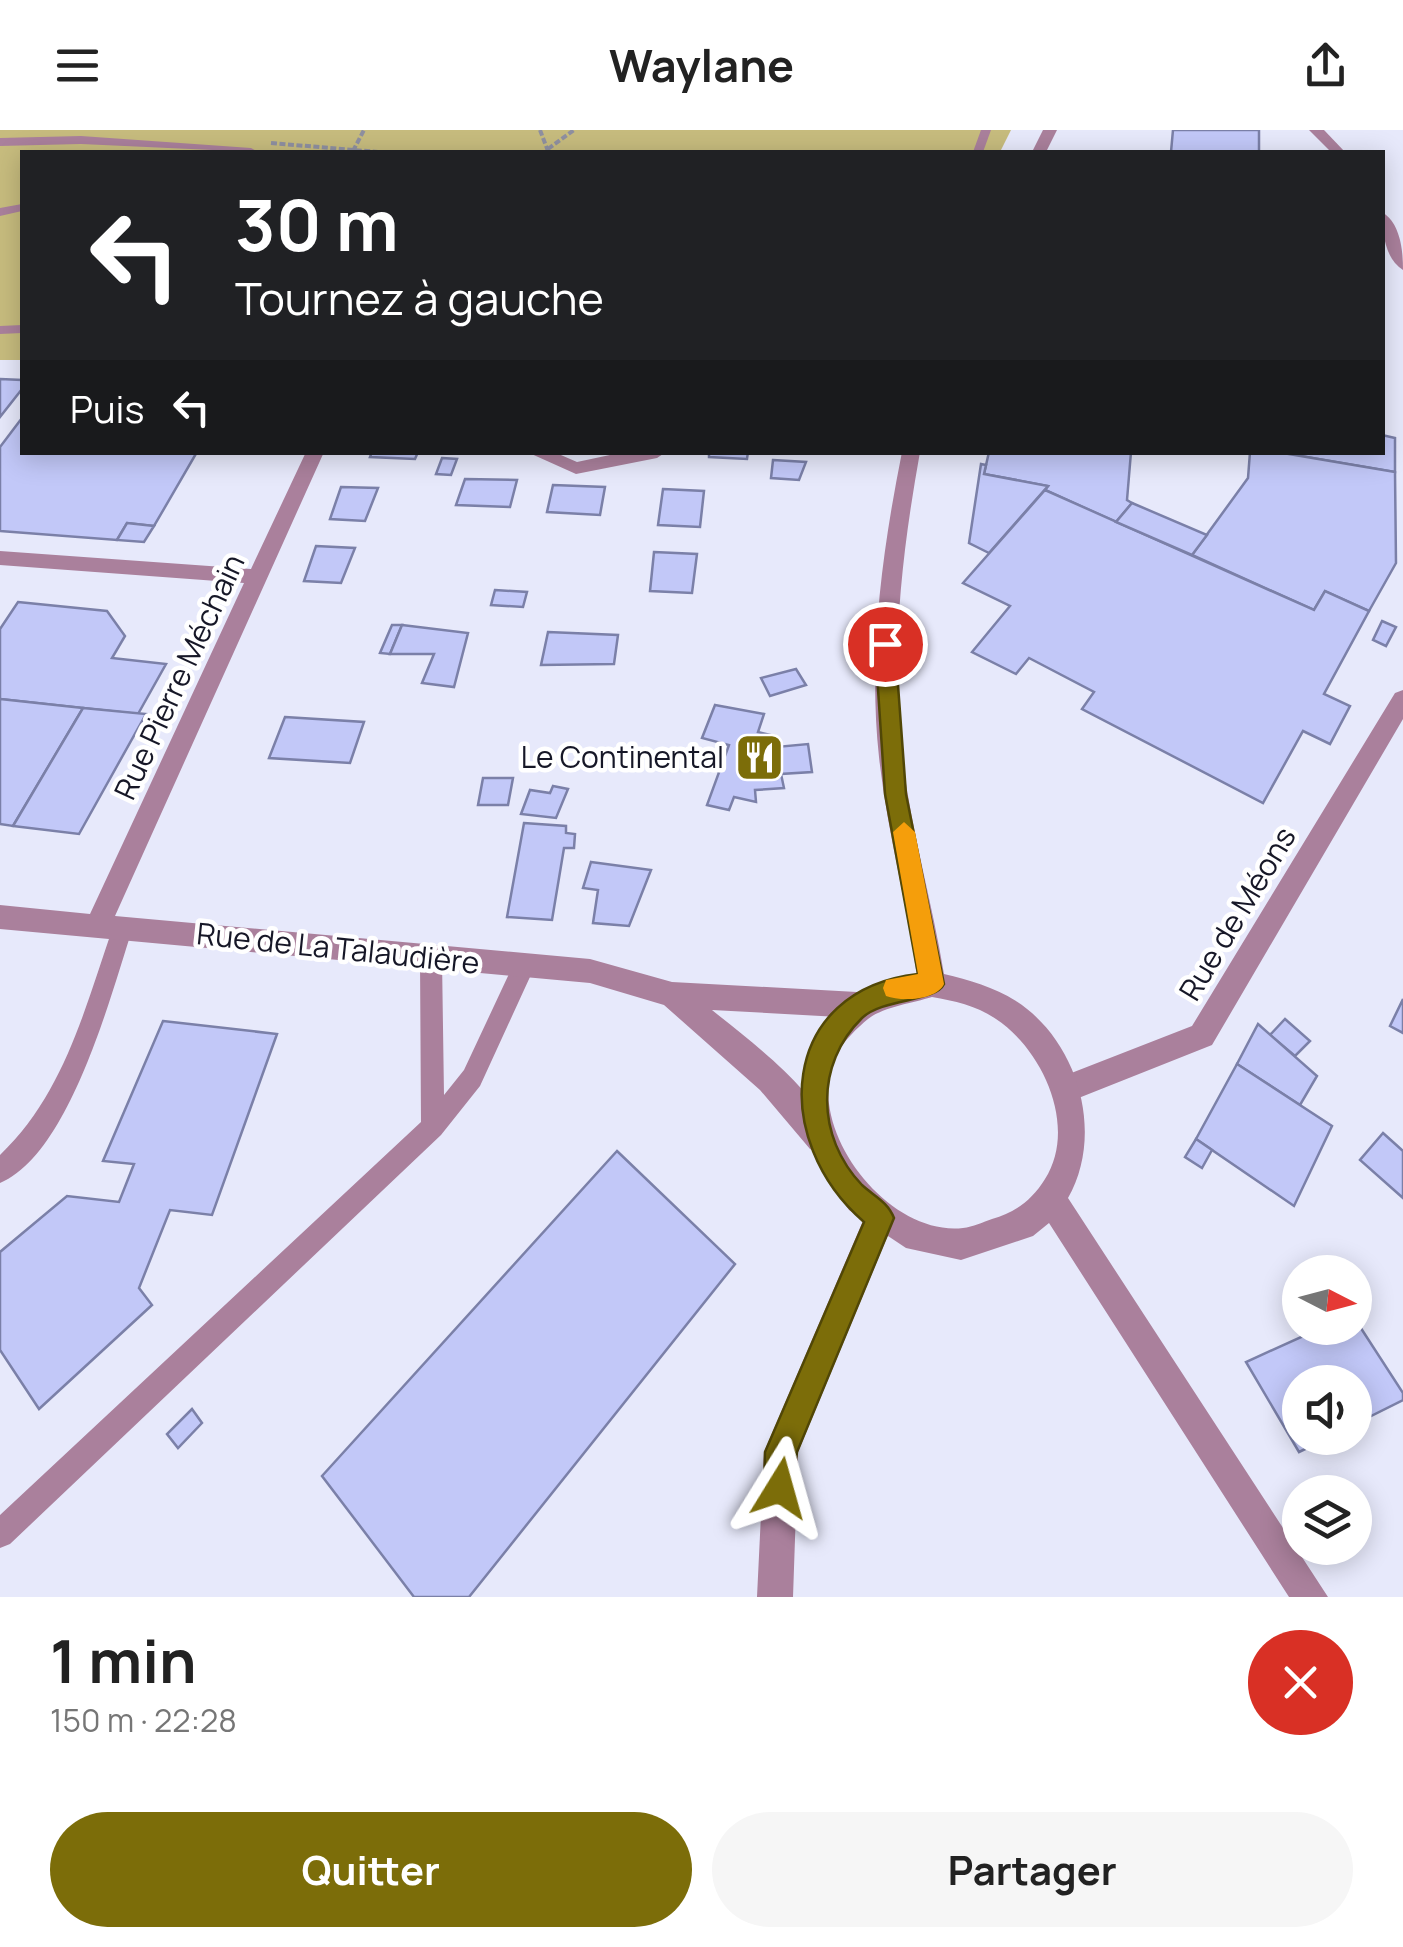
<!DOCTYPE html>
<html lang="fr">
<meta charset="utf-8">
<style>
body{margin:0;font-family:Manrope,sans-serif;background:#f6f6f6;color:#222;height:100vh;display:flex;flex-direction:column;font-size:38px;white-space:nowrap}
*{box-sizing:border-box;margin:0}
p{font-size:32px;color:#767676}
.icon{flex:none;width:55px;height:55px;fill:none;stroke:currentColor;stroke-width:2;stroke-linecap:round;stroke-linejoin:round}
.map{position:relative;height:1467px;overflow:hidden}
.side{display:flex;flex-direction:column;background:#fff;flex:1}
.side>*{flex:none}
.banner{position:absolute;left:20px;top:20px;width:1365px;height:305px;border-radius:0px;box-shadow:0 5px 25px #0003;background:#202124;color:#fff;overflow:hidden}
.needle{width:65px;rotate:96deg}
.buttons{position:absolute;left:1282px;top:1125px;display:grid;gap:20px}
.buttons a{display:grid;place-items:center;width:90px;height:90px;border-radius:50%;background:#fff;box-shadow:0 5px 25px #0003;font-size:50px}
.pin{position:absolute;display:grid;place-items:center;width:85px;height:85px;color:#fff;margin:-42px;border:5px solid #fff;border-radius:50%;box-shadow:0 2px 10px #0007}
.me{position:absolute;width:110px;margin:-55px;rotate:8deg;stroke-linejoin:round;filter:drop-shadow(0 0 8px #0008)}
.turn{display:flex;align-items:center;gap:35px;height:210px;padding:0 50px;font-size:45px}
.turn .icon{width:130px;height:130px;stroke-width:2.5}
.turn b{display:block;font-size:70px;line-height:85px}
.then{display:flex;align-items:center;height:95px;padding:0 50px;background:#0003;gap:20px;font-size:38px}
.round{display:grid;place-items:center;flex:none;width:105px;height:105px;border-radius:52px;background:#f6f6f6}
.overview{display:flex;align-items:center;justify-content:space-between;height:170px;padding:0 50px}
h1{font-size:60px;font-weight:700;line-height:75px}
.primary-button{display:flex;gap:20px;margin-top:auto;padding:20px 50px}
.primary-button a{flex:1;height:115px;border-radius:60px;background:#7c6d09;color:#fff;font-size:40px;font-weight:700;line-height:115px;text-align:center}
.primary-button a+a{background:#f6f6f6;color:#222}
header{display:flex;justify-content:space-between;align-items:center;height:130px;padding:0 50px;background:#fff;font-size:45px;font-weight:700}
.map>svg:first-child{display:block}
.green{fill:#c7bc7e}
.building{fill:#c2c8f8;stroke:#7b80a8;stroke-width:2.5}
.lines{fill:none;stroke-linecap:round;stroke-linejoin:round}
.path{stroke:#8f90a1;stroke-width:4;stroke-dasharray:6 2.5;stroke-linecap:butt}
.service{fill:#aa809c;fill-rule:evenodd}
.minor{fill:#aa809c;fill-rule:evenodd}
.tertiary{fill:#aa809c;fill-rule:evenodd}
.route{fill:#7c6d09;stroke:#514706;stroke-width:2.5}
.slow{fill:#f59e0b}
.labels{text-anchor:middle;stroke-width:9;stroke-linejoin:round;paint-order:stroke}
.street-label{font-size:30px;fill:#161727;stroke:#fff}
.poi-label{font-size:30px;fill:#161727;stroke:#fff;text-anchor:end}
</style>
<header><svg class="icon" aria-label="menu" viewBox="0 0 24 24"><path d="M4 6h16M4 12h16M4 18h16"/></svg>Waylane<svg class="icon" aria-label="share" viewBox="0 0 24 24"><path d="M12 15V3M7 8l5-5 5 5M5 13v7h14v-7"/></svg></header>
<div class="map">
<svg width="1403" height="1467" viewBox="0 0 1403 1467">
<rect width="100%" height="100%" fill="#e7e9fb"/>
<path class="green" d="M0,0H1011L1000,22H22V230H0Z"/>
<g class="building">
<path d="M1173,0H1259V22H1171Z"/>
<path d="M0,249L22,250V259L0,287Z"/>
<path d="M22,288V322H197L154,396L127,393L117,410L0,401V317Z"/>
<path d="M1382,305L1395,308V342L1277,322H1382Z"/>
<path d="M372,322H418L415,329L370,327Z"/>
<path d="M709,322H748L747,329L709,327Z"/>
<path d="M989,322H1131L1127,370L1132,373L1116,392L1045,360L1048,356L984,344Z"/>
<path d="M1250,322H1277L1395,342L1396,433L1369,481L1325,461L1314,480L1192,425L1248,348Z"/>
<path d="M442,328L457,329L451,345L436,344Z"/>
<path d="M773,330L806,332L799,350L771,348Z"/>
<path d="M981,334L986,335L984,344L1048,356L989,423L969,413Z"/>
<path d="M465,349L517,350L510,377L456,375Z"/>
<path d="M553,355L605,357L600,385L547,382Z"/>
<path d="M341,357L378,358L365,391L330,389Z"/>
<path d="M663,359L704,361L700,397L658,395Z"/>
<path d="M1045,360L1314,480L1325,461L1369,481L1324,564L1350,576L1330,614L1303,601L1263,673L1082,579L1094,562L1029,528L1016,544L972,522L1010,476L963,453Z"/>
<path d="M1132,373L1207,405L1192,425L1116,392Z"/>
<path d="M127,393L154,396L144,412L117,410Z"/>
<path d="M316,416L355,418L341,453L304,451Z"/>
<path d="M654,422L697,424L692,463L650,461Z"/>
<path d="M495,460L527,462L523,477L491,475Z"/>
<path d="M18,472L107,481L125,506L112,528L166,534L138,584L0,569V499Z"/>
<path d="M1382,491L1396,497L1386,516L1373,510Z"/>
<path d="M392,495H402L390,524L380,523Z"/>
<path d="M402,495L468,503L454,557L422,553L434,524H390Z"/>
<path d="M548,502L618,505L614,534L541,535Z"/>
<path d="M796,539L806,555L770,566L761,548Z"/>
<path d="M0,569L83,578L13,696L0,694Z"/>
<path d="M715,575L764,584L758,602L775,606L777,617L808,614L812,642L781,644L784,658L755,660L756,672L734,667L729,680L707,675L729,615L702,608Z"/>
<path d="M83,578L146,584L79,704L13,696Z"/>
<path d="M285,587L364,592L350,633L269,628Z"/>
<path d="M483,648H513L508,675H478Z"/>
<path d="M553,656L568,659L556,688L521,684L530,660L550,663Z"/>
<path d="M524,693L566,696V703L575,704L574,718H564L552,790L507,787Z"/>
<path d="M591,732L651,740L629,796L593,793L598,760L583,758Z"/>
<path d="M1403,869V903L1390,896Z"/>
<path d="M1285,889L1310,911L1295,926L1270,905Z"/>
<path d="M163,891L277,904L212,1085L170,1080L139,1158L152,1175L39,1279L0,1220V1122L67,1066L119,1072L134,1034L103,1031Z"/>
<path d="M1258,894L1317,946L1300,975L1237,934Z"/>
<path d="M1237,934L1332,996L1294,1076L1196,1009Z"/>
<path d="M1383,1003L1403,1021V1068L1360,1030Z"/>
<path d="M1196,1009L1212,1020L1202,1038L1185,1027Z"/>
<path d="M617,1021L735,1134L469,1467H414L322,1346Z"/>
<path d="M1355,1189L1403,1263V1270L1355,1294V1252H1300V1308H1328L1299,1322L1246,1232L1321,1198H1355Z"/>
<path d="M192,1279L202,1293L178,1318L167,1304Z"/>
</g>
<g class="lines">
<g class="path">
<path d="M540,0L548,21"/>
<path d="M271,13L378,22"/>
<path d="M548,19L574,0"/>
<path d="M353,21L364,0"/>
</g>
<g class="service">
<path d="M981,0H991L983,22H973Z"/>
<path d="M22,74V81L0,86V78Z"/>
<path d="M22,195V203L0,204V196Z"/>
<path d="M123,788L130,790L133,797C111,864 70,1024 0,1053V1025C64,964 85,878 113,797L116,790Z"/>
<path d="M431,819L438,822L442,829L444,965L464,940L516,829L524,826L532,829L535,836L480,956L441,1005L10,1414L0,1418V1385L421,992L420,829L424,822Z"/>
</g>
<g class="minor">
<path d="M1309,0H1324L1345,22H1331Z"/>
<path d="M81,6L251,18L258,22L81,14L0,16V8Z"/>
<path d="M1382,82C1400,93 1403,119 1403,140C1385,129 1382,102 1382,82Z"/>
<path d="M306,322H324L115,786L590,829L672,852L857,862L867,866L871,875L867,884L857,888L712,880C754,914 813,957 835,1009L830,1019L820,1024L810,1019L760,960L664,875L590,853L0,799V775L90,784L244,453L0,435V421L251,439Z"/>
<path d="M527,322H554L577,332L624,322H666L657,328L576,344Z"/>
<path d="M1403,560V589L1212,915L1066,973L1056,969L1052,959L1056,949L1192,896L1395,563Z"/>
<path d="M880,1073L891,1077L895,1088L798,1322L793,1467H757L764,1322L869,1077Z"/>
</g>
<g class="tertiary">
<path d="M1043,0H1057L1046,22H1032Z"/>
<path d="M902,322H920C902,422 890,525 902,626C911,700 932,771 944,844C969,850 994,857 1016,871C1078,911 1105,1003 1068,1068L1328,1467H1289L1049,1093L1033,1106L961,1130L906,1118L849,1080L817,1032L800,968L814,907L852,867L917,846C907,773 887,701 879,627C868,525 882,422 902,322ZM932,867C955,871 977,876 996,889C1043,920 1078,997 1045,1049C1032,1070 1016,1082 992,1089C983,1092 973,1097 963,1098C886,1107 800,994 837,923C843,912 858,897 868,889C883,877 913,873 932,867Z"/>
</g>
</g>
<path class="route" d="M885,506L895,514L906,664L944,854C936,872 883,868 862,888C815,934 816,1007 862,1055C874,1066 888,1072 894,1088L797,1322L791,1369L780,1374L768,1369L764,1358L765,1322L864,1092C770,1011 778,860 918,844L885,664L875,514Z"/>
<path class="slow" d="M904,692L915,702L944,854C937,870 902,872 886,866L883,858L886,850L918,844L893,702Z"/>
<defs>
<symbol id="restaurant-square" viewBox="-11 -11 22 22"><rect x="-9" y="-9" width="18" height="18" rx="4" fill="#7c6d09" stroke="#fff"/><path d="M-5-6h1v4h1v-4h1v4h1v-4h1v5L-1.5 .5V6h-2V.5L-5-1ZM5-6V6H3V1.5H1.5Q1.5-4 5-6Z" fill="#fff"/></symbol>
</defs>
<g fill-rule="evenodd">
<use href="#restaurant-square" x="732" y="600" width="55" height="55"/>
</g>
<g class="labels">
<g class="street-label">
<text transform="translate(180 547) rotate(-65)" y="10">Rue Pierre Méchain</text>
<text transform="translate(1238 784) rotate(-59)" y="10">Rue de Méons</text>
<text transform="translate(338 819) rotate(6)" y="10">Rue de La Talaudière</text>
</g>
<g class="poi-label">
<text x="724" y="638">Le Continental</text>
</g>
</g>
</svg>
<div class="buttons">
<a><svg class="needle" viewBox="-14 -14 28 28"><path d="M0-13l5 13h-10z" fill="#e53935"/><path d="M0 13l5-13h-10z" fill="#767676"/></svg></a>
<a><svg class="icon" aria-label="sound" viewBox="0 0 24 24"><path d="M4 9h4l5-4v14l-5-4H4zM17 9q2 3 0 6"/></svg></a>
<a><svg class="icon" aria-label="layers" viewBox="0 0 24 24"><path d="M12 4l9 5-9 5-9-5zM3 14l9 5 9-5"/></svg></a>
</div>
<div class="pin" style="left:885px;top:514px;background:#d93025"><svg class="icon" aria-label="arrive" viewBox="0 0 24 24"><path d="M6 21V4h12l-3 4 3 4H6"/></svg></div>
<svg class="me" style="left:780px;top:1358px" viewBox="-20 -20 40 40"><path d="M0-17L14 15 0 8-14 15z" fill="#7c6d09" stroke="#fff" stroke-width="4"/></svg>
<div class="banner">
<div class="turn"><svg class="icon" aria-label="left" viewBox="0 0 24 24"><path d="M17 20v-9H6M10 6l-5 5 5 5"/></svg><div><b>30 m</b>Tournez à gauche</div></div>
<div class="then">Puis<svg class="icon" aria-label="left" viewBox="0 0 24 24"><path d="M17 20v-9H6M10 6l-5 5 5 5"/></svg></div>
</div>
</div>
<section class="side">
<div class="overview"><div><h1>1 min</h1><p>150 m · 22:28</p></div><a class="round" style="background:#d93025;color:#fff"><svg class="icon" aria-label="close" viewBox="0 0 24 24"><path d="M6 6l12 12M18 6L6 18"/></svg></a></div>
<div class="primary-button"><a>Quitter</a><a>Partager</a></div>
</section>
